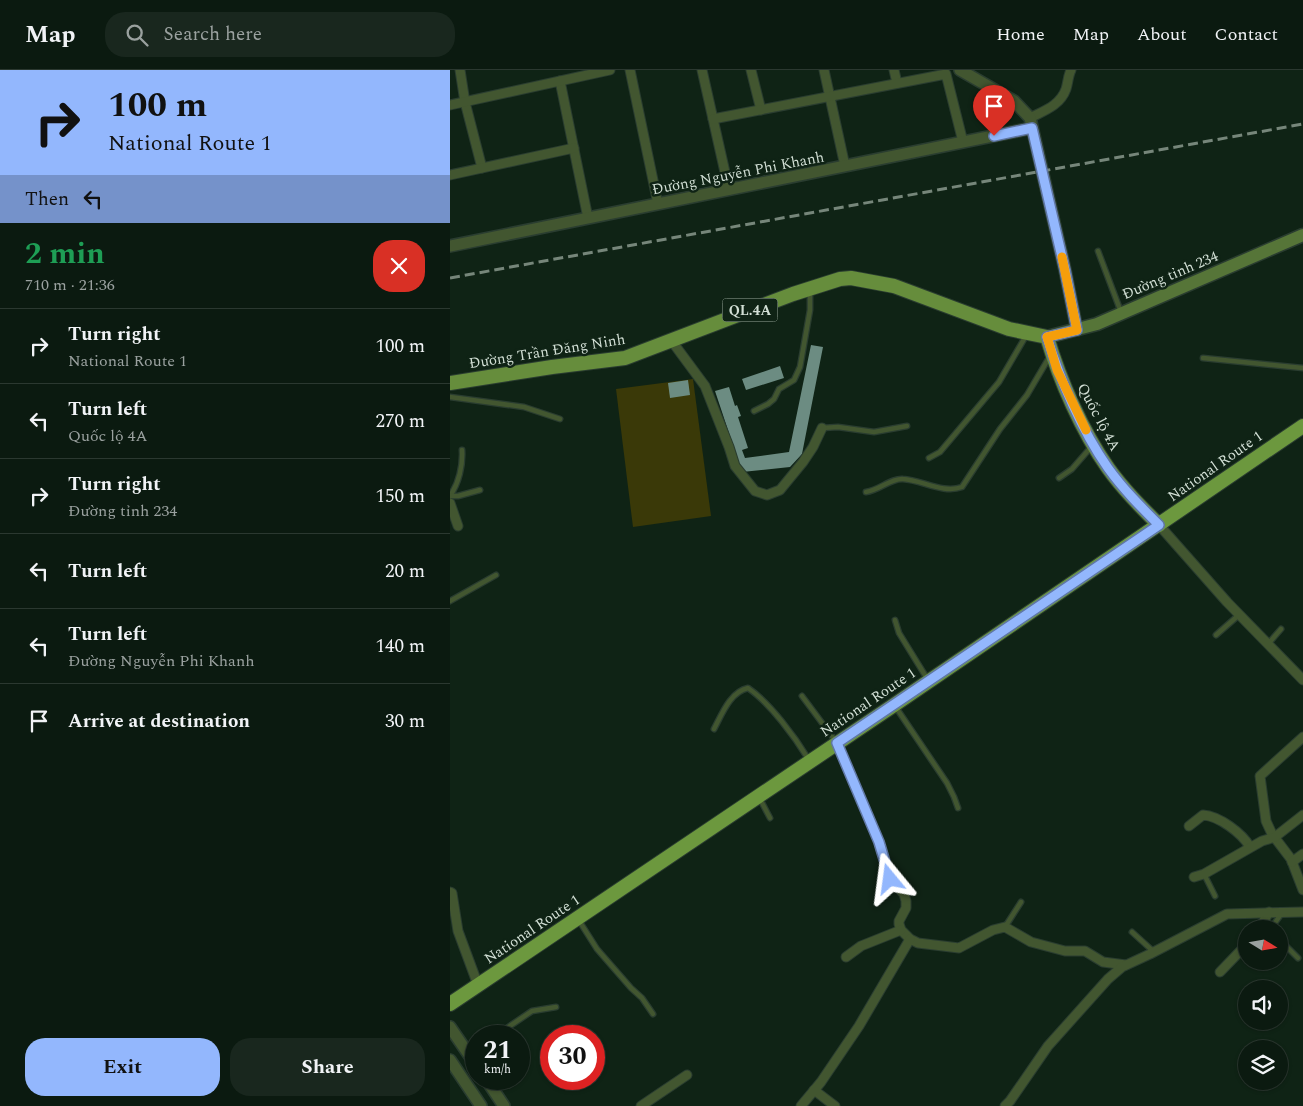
<!DOCTYPE html>
<meta charset="utf-8">
<style>
body{margin:0;font-family:Spectral,serif;background:#19271e;color:#f1f3f6;height:100vh;display:flex;flex-direction:column;font-size:19px;white-space:nowrap}
*{box-sizing:border-box;margin:0}
p{font-size:16px;color:#9aa19f}
.icon{flex:none;width:28px;height:28px;fill:none;stroke:currentColor;stroke-width:2;stroke-linecap:round;stroke-linejoin:round}
.map{position:relative;flex:1;overflow:hidden}
.details{display:flex;flex-direction:column;background:#0b1a10;width:450px}
.details>*{flex:none}
.hud{background:#93b7fd;color:#111;overflow:hidden}
.needle{width:32px;rotate:101deg}
.buttons{position:absolute;left:788px;top:850px;display:grid;gap:10px}
.buttons a{display:grid;place-items:center;width:50px;height:50px;border-radius:50%;background:#0b1a10;box-shadow:0 1px 4px #0004,0 0 0 1px #2b3830;font-size:25px}
.speed{position:absolute;left:15px;top:955px;display:flex;gap:10px;font-size:25px;font-weight:700;text-align:center}
.speed>*{display:grid;place-content:center;width:65px;height:65px;border-radius:50%;background:#0b1a10;box-shadow:0 1px 4px #0004,0 0 0 1px #2b3830;line-height:1}
.speed small{font-size:12px;font-weight:400}
.speed .limit{border:8px solid #d22;background:#fff;color:#111}
.pin{position:absolute;display:grid;place-items:center;width:42px;height:42px;color:#fff;margin:-51px -21px;border-radius:50% 50% 50% 0;rotate:-45deg;box-shadow:0 0 5px #0007}
.pin .icon{rotate:45deg}
.me{position:absolute;width:55px;margin:-28px;rotate:344deg;stroke-linejoin:round;filter:drop-shadow(0 0 4px #0008)}
.turn{display:flex;align-items:center;gap:18px;height:105px;padding:0 25px;font-size:22px}
.turn .icon{width:65px;height:65px;stroke-width:2.5}
.turn b{display:block;font-size:35px;line-height:42px}
.then{display:flex;align-items:center;height:48px;padding:0 25px;background:#0003;gap:10px;font-size:19px}
.round{display:grid;place-items:center;flex:none;width:52px;height:52px;border-radius:20px;background:#19271e}
.summary{display:flex;align-items:center;justify-content:space-between;height:85px;padding:0 25px}
h1{font-size:30px;font-weight:700;line-height:38px;color:#1e9e55}
.action{display:flex;gap:10px;margin-top:auto;padding:10px 25px}
.action a{flex:1;height:58px;border-radius:20px;background:#93b7fd;color:#111;font-size:20px;font-weight:700;line-height:58px;text-align:center}
.action a+a{background:#19271e;color:#f1f3f6}
ul{padding:0;list-style:none}
li{display:flex;align-items:center;gap:15px;height:75px;padding:0 25px;border-top:1px solid #2b3830}
li div{flex:1}
li b{display:block;font-size:19px}
li em{font-style:normal}
header{display:flex;align-items:center;gap:30px;box-sizing:border-box;height:70px;padding:0 25px;background:#0b1a10;border-bottom:1px solid #2b3830}
header strong{font-size:24px}
nav{display:flex;gap:28px;margin-inline-start:auto;font-size:18px}
.search{width:350px;height:45px;background:#19271e;display:flex;align-items:center;gap:12px;box-sizing:border-box;padding:0 18px;border-radius:20px;color:#9aa19f;font-size:19px}
main{display:flex;flex:1;min-height:0}
.map>svg:first-child{display:block}
.green{fill:#3a3908}
.building{fill:#6c8c82}
.lines{fill:none;stroke-linecap:round;stroke-linejoin:round}
.service-casing{stroke:#2a3d30;stroke-width:7}
.minor-casing{stroke:#2a3d30;stroke-width:11}
.tertiary-casing{stroke:#2a3d30;stroke-width:14}
.secondary-casing{stroke:#2a3d30;stroke-width:15}
.primary-casing{stroke:#2a3d30;stroke-width:16}
.trunk-casing{stroke:#2a3d30;stroke-width:16}
.service{stroke:#425630;stroke-width:4.5}
.minor{stroke:#425630;stroke-width:9}
.tertiary{stroke:#425630;stroke-width:11}
.secondary{stroke:#567538;stroke-width:12}
.primary{stroke:#668d3c;stroke-width:14}
.trunk{stroke:#6c983e;stroke-width:14}
.rail{stroke:#76867a;stroke-width:3;stroke-dasharray:10 5;stroke-linecap:butt}
.route-casing{stroke:#6077a4;stroke-width:12}
.route{stroke:#93b7fd;stroke-width:9}
.slow{stroke:#f59e0b;stroke-width:9}
.labels{text-anchor:middle;stroke-width:5;stroke-linejoin:round;paint-order:stroke}
.shield{fill:#0f2315;stroke:#98a79b;stroke-width:1}
.shield-label{font-size:14px;font-weight:bold;fill:#d2dfd5}
.street-label{font-size:15px;fill:#d2dfd5;stroke:#0f2315}
</style>
<header>
<strong>Map</strong>
<div class="search"><svg class="icon" aria-label="search" viewBox="0 0 24 24"><circle cx="10" cy="10" r="6"/><path d="M15 15l6 6"/></svg>Search here</div>
<nav><a>Home</a><a>Map</a><a>About</a><a>Contact</a></nav>
</header>
<main>
<section class="details">
<div class="hud">
<div class="turn"><svg class="icon" aria-label="right" viewBox="0 0 24 24"><path d="M7 20v-9h11M14 6l5 5-5 5"/></svg><div><b>100 m</b>National Route 1</div></div>
<div class="then">Then<svg class="icon" aria-label="left" viewBox="0 0 24 24"><path d="M17 20v-9H6M10 6l-5 5 5 5"/></svg></div>
</div>
<div class="summary"><div><h1>2 min</h1><p>710 m · 21:36</p></div><a class="round" style="background:#d93025;color:#fff"><svg class="icon" aria-label="close" viewBox="0 0 24 24"><path d="M6 6l12 12M18 6L6 18"/></svg></a></div>
<ul>
<li><svg class="icon" aria-label="right" viewBox="0 0 24 24"><path d="M7 20v-9h11M14 6l5 5-5 5"/></svg><div><b>Turn right</b><p>National Route 1</p></div><em>100 m</em></li>
<li><svg class="icon" aria-label="left" viewBox="0 0 24 24"><path d="M17 20v-9H6M10 6l-5 5 5 5"/></svg><div><b>Turn left</b><p>Quốc lộ 4A</p></div><em>270 m</em></li>
<li><svg class="icon" aria-label="right" viewBox="0 0 24 24"><path d="M7 20v-9h11M14 6l5 5-5 5"/></svg><div><b>Turn right</b><p>Đường tỉnh 234</p></div><em>150 m</em></li>
<li><svg class="icon" aria-label="left" viewBox="0 0 24 24"><path d="M17 20v-9H6M10 6l-5 5 5 5"/></svg><div><b>Turn left</b></div><em>20 m</em></li>
<li><svg class="icon" aria-label="left" viewBox="0 0 24 24"><path d="M17 20v-9H6M10 6l-5 5 5 5"/></svg><div><b>Turn left</b><p>Đường Nguyễn Phi Khanh</p></div><em>140 m</em></li>
<li><svg class="icon" aria-label="arrive" viewBox="0 0 24 24"><path d="M6 21V4h12l-3 4 3 4H6"/></svg><div><b>Arrive at destination</b></div><em>30 m</em></li>
</ul>
<div class="action"><a>Exit</a><a>Share</a></div>
</section>
<div class="map">
<svg width="853" height="1036" viewBox="0 0 853 1036">
<rect width="100%" height="100%" fill="#0f2315"/>
<path class="green" d="M243,309L261,446L183,457L166,319Z"/>
<g class="building">
<path d="M361,275L373,277L352,384L340,397L292,402L265,321L279,317L285,336L287,335L291,346L288,347L298,378L292,380L295,388L339,382Z"/>
<path d="M330,296L334,308L296,320L292,309Z"/>
<path d="M238,310L240,325L220,328L218,313Z"/>
</g>
<g class="lines">
<defs>
<g id="service">
<path d="M648,181L671,242"/>
<path d="M753,288L853,298"/>
<path d="M0,327L74,337L110,349"/>
<path d="M304,341L318,334L324,329L329,319L344,310L350,297L360,240V222"/>
<path d="M372,358L388,357L424,362L457,356"/>
<path d="M479,388L490,382L549,312L577,264"/>
<path d="M609,408L622,399L642,376"/>
<path d="M416,422C430,420 441,408 453,409C472,410 493,424 512,417L550,359L577,325L600,286"/>
<path d="M0,426C9,413 13,395 12,380"/>
<path d="M0,426H8L30,420"/>
<path d="M0,531L46,505"/>
<path d="M445,550L449,563L478,610"/>
<path d="M766,565L790,544"/>
<path d="M818,574L831,559"/>
<path d="M352,626L387,673L429,773"/>
<path d="M445,636L497,713L504,727L508,738"/>
<path d="M264,659C272,644 280,622 298,618C320,633 345,667 359,690"/>
<path d="M309,727L320,748"/>
<path d="M754,804L765,826"/>
<path d="M128,849L147,879L181,918L192,928L203,944"/>
<path d="M555,857L571,832"/>
<path d="M824,859V854L832,843"/>
<path d="M682,862L704,882"/>
<path d="M829,869L848,888"/>
<path d="M45,966L82,941L106,937"/>
</g>
<g id="minor">
<path d="M10,0L15,32L32,98"/>
<path d="M180,0L208,134"/>
<path d="M252,0L279,120"/>
<path d="M301,0L311,40"/>
<path d="M374,0L395,96"/>
<path d="M444,0L447,13"/>
<path d="M110,11L138,148"/>
<path d="M0,35L160,0"/>
<path d="M580,48C593,41 610,36 616,19C618,13 618,6 621,0"/>
<path d="M263,49L496,4L513,72"/>
<path d="M0,105L124,78"/>
<path d="M221,270L255,316L279,377L285,396L305,421L317,425L330,420L353,392L363,377L372,358"/>
<path d="M0,433L8,456"/>
<path d="M709,455L777,532L853,610"/>
<path d="M853,667L810,706L816,751L822,764L841,789L853,820"/>
<path d="M739,756L753,745C769,746 792,763 800,777"/>
<path d="M429,773L440,809L454,824L456,831V838L449,851V854L451,860L460,869L468,873L509,878L543,860L555,857L581,872L615,881H635L653,892L676,895"/>
<path d="M842,792L853,784"/>
<path d="M744,807L754,804L812,771L825,767L853,745"/>
<path d="M0,822L2,823L8,861L28,915"/>
<path d="M809,859L819,842"/>
<path d="M396,887L411,876L451,860"/>
<path d="M770,902L796,875"/>
<path d="M364,1020L385,1036"/>
<path d="M191,1036L237,1005"/>
<path d="M351,1036L371,1012L409,956L460,869"/>
<path d="M555,1036L560,1031L598,976L658,909L672,897L700,884L777,844L853,842"/>
</g>
<g id="tertiary">
<path d="M510,0L564,31L580,48L615,200L627,260"/>
<path d="M0,176L582,58"/>
<path d="M0,957L26,995"/>
<path d="M0,990L31,1036"/>
<path d="M36,1009L54,1036"/>
</g>
<path id="secondary" d="M597,267L647,254L853,165"/>
<path id="primary" d="M0,313L102,297L175,288L343,224L390,209L401,208L444,216L559,259L597,267C610,311 632,361 658,398C673,419 691,437 709,455"/>
<path id="trunk" d="M0,934L444,635L853,356"/>
</defs>
<use href="#service" class="service-casing"/>
<use href="#minor" class="minor-casing"/>
<use href="#tertiary" class="tertiary-casing"/>
<use href="#secondary" class="secondary-casing"/>
<use href="#primary" class="primary-casing"/>
<use href="#trunk" class="trunk-casing"/>
<use href="#service" class="service"/>
<use href="#minor" class="minor"/>
<use href="#tertiary" class="tertiary"/>
<use href="#secondary" class="secondary"/>
<use href="#primary" class="primary"/>
<use href="#trunk" class="trunk"/>
<path class="rail" d="M0,208L853,54"/>
</g>
<g class="lines">
<defs>
<path id="route" d="M440,809L429,772L387,673L709,455C691,437 673,419 658,398C632,361 610,310 597,267L627,260L615,200L582,58L544,66"/>
</defs>
<use href="#route" class="route-casing"/>
<use href="#route" class="route"/>
<path class="slow" d="M612,187L627,260L597,267L607,300L636,360"/>
</g>
<g class="labels">
<rect class="shield" x="272.5" y="228.5" width="55" height="23" rx="4"/>
<g class="shield-label">
<text x="300" y="245">QL.4A</text>
</g>
<g class="street-label">
<text transform="translate(288 103) rotate(-11)" y="5">Đường Nguyễn Phi Khanh</text>
<text transform="translate(720 205) rotate(-23)" y="5">Đường tỉnh 234</text>
<text transform="translate(97 281) rotate(-9)" y="5">Đường Trần Đăng Ninh</text>
<text transform="translate(649 347) rotate(62)" y="5">Quốc lộ 4A</text>
<text transform="translate(765 396) rotate(-35)" y="5">National Route 1</text>
<text transform="translate(418 632) rotate(-34)" y="5">National Route 1</text>
<text transform="translate(82 859) rotate(-34)" y="5">National Route 1</text>
</g>
</g>
</svg>
<div class="buttons">
<a><svg class="needle" viewBox="-14 -14 28 28"><path d="M0-13l5 13h-10z" fill="#e53935"/><path d="M0 13l5-13h-10z" fill="#9aa19f"/></svg></a>
<a><svg class="icon" aria-label="sound" viewBox="0 0 24 24"><path d="M4 9h4l5-4v14l-5-4H4zM17 9q2 3 0 6"/></svg></a>
<a><svg class="icon" aria-label="layers" viewBox="0 0 24 24"><path d="M12 4l9 5-9 5-9-5zM3 14l9 5 9-5"/></svg></a>
</div>
<div class="speed"><div>21<small>km/h</small></div><div class="limit">30</div></div>
<div class="pin" style="left:544px;top:66px;background:#d93025"><svg class="icon" aria-label="arrive" viewBox="0 0 24 24"><path d="M6 21V4h12l-3 4 3 4H6"/></svg></div>
<svg class="me" style="left:440px;top:809px" viewBox="-20 -20 40 40"><path d="M0-17L14 15 0 8-14 15z" fill="#93b7fd" stroke="#fff" stroke-width="4"/></svg>
</div>
</main>
